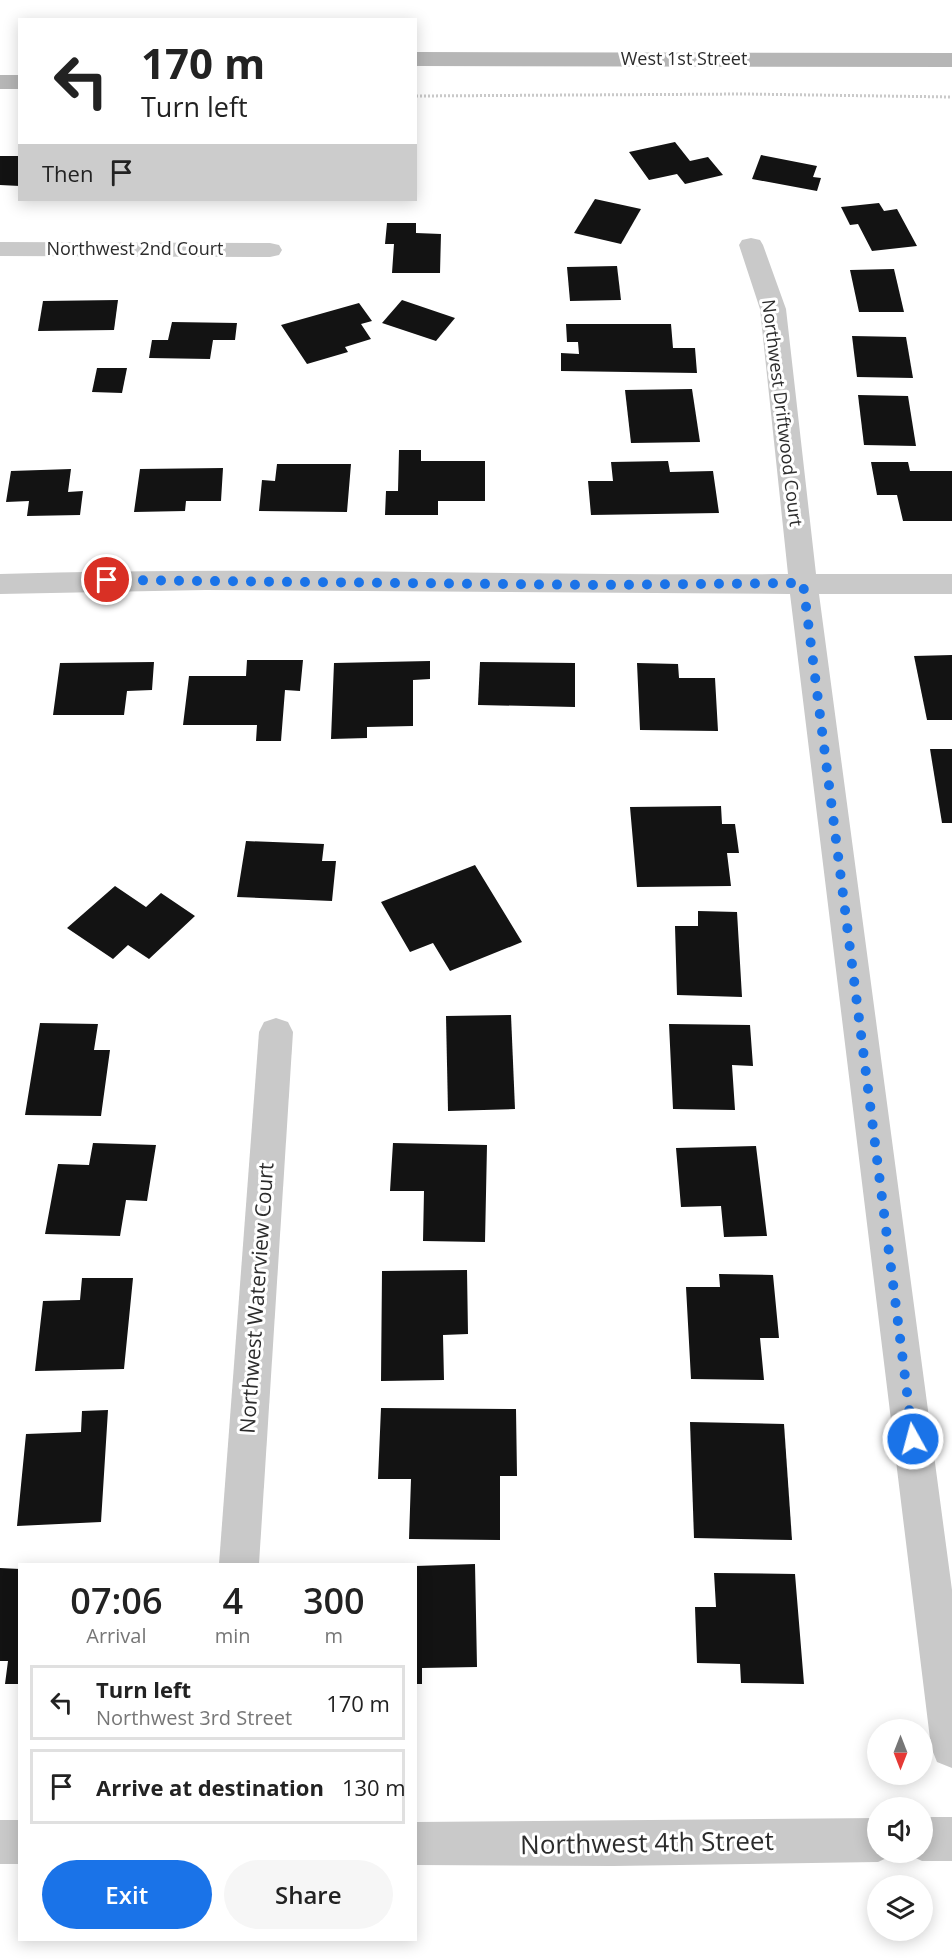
<!DOCTYPE html>
<style>
body{margin:0;font-family:"Open Sans",sans-serif;background:#f6f6f6;color:#222;height:100vh;display:flex;flex-direction:column;font-size:22px;white-space:nowrap}
*{box-sizing:border-box;margin:0}
p{font-size:20px;color:#767676}
.icon{flex:none;width:33px;height:33px;fill:none;stroke:currentColor;stroke-width:2;stroke-linecap:round;stroke-linejoin:round}
.map{position:relative;flex:1;overflow:hidden}
.sheet{position:absolute;left:18px;top:1563px;width:399px;height:378px;display:flex;flex-direction:column;background:#fff;border-radius:0px;box-shadow:0 3px 15px #0003}
.sheet>*{flex:none}
.guide{position:absolute;left:18px;top:18px;width:399px;height:183px;border-radius:0px;box-shadow:0 3px 15px #0003;background:#fff;color:#222;overflow:hidden}
.needle{width:39px;rotate:180deg}
.tools{position:absolute;left:867px;top:1719px;display:grid;gap:12px}
.tools a{display:grid;place-items:center;width:66px;height:66px;border-radius:50%;background:#fff;box-shadow:0 3px 15px #0003;font-size:30px}
.pin{position:absolute;display:grid;place-items:center;width:51px;height:51px;color:#fff;margin:-26px;border:3px solid #fff;border-radius:50%;box-shadow:0 2px 6px #0007}
.me{position:absolute;width:66px;margin:-33px;rotate:353deg;stroke-linejoin:round;filter:drop-shadow(0 0 4px #0008)}
.turn{display:flex;align-items:center;gap:21px;height:126px;padding:0 24px;font-size:27px}
.turn .icon{width:78px;height:78px;stroke-width:2.5}
.turn b{display:block;font-size:42px;line-height:51px}
.then{display:flex;align-items:center;height:57px;padding:0 24px;background:#0003;gap:12px;font-size:22px}
.eta{display:flex;justify-content:space-evenly;align-items:center;height:102px;text-align:center}
.eta b{font-size:36px;font-weight:600;line-height:42px}
.cta{display:flex;gap:12px;margin-top:auto;padding:12px 24px}
.cta a{flex:1;height:69px;border-radius:36px;background:#1a73e8;color:#fff;font-size:24px;font-weight:600;line-height:69px;text-align:center}
.cta a+a{background:#f6f6f6;color:#222}
ul{padding:0;list-style:none}
li{display:flex;align-items:center;gap:18px;height:75px;margin:0 12px 9px;padding:0 12px;border:3px solid #e0e0e0;border-radius:0px}
li div{flex:1}
li b{display:block;font-size:22px}
li em{font-style:normal}
.map>svg:first-child{display:block}
.building{fill:#131313}
.lines{fill:none;stroke-linecap:round;stroke-linejoin:round}
.path{stroke:#c9c9c9;stroke-width:3;stroke-dasharray:2 2;stroke-linecap:butt}
.street{fill:#c9c9c9;fill-rule:evenodd}
.secondary{fill:#b6b6b6;fill-rule:evenodd}
.route{stroke:#1a73e8;stroke-width:10;stroke-dasharray:0 18}
.labels{text-anchor:middle;stroke-width:6;stroke-linejoin:round;paint-order:stroke}
.far-street-label{font-size:18px;fill:#2c2c2c;stroke:#fff}
.street-label{font-size:21px;fill:#2c2c2c;stroke:#fff}
.near-street-label{font-size:26px;fill:#2c2c2c;stroke:#fff}
</style>
<div class="map">
<svg width="952" height="1959" viewBox="0 0 952 1959">
<rect width="100%" height="100%" fill="#fff"/>
<g class="building">
<path d="M675,142L690,161L708,157L723,175L685,184L677,174L649,180L629,152Z"/>
<path d="M761,155L817,166L813,177L821,178L817,191L752,179Z"/>
<path d="M0,156H20V186L0,185Z"/>
<path d="M595,199L641,209L621,244L574,233Z"/>
<path d="M879,203L884,211L897,209L917,246L872,251L858,224L850,225L841,207Z"/>
<path d="M387,223H416V233L441,234L440,273H392L394,244H385Z"/>
<path d="M617,266L621,300L570,301L567,267Z"/>
<path d="M894,269L904,312H859L850,270Z"/>
<path d="M118,300L114,330L38,331L43,301Z"/>
<path d="M402,300L455,318L436,341L382,323Z"/>
<path d="M359,303L372,321L361,324L371,339L345,347L348,352L307,364L281,325Z"/>
<path d="M172,322L237,323L235,340H213L210,359L149,358L152,340H168Z"/>
<path d="M566,324H671L673,348H695L697,373L561,371V353L579,354L578,342H567Z"/>
<path d="M852,336L906,337L913,378L857,377Z"/>
<path d="M97,368H127L122,393L92,392Z"/>
<path d="M692,389L700,442L631,443L625,390Z"/>
<path d="M858,395L908,396L916,446L864,445Z"/>
<path d="M399,450H421V461H485V501H438V515H385L386,491H398Z"/>
<path d="M668,461L670,472L713,471L719,513L591,515L588,481H613L611,462Z"/>
<path d="M871,462H908L910,471H952V521H903L897,495H877Z"/>
<path d="M277,464H351L347,512L259,511L262,480L275,481Z"/>
<path d="M223,468L221,501H186L185,511L134,512L140,469Z"/>
<path d="M71,469L68,492L83,491L80,515L27,516L29,501L6,502L11,471Z"/>
<path d="M952,655V720H927L914,656Z"/>
<path d="M247,660H303L300,691L285,690L281,741H256L257,725H183L189,676H246Z"/>
<path d="M430,661V679L413,680V726L367,727V738L331,739L334,663Z"/>
<path d="M154,662L152,690L127,691L124,715H53L60,663Z"/>
<path d="M480,662L575,663V707L478,705Z"/>
<path d="M637,663L678,664L679,678H715L718,731L640,730Z"/>
<path d="M930,749H952V823H942Z"/>
<path d="M721,806L722,824H735L739,853H727L731,886L637,887L630,807Z"/>
<path d="M246,841L324,844L322,861H336L332,901L237,897Z"/>
<path d="M475,865L522,942L450,971L433,943L410,952L381,902Z"/>
<path d="M115,886L146,907L161,893L195,916L149,959L128,945L113,959L67,928Z"/>
<path d="M698,911L737,912L742,997L677,995L675,926H698Z"/>
<path d="M511,1015L515,1109L448,1111L446,1016Z"/>
<path d="M40,1023L98,1024L94,1050H110L101,1116L25,1115Z"/>
<path d="M669,1024L750,1025L753,1066L732,1065L735,1110L673,1109Z"/>
<path d="M93,1143L156,1145L147,1201L126,1200L120,1236L45,1234L58,1164L89,1165Z"/>
<path d="M393,1143L487,1145L485,1242L423,1241L424,1191H390Z"/>
<path d="M756,1146L767,1236L724,1237L721,1206L681,1207L676,1148Z"/>
<path d="M467,1270L468,1334L443,1335L444,1380L381,1381L382,1271Z"/>
<path d="M719,1274L773,1275L779,1338H760L764,1380L691,1379L686,1287H720Z"/>
<path d="M82,1278H133L124,1369L35,1371L43,1301L80,1300Z"/>
<path d="M381,1408L516,1409L517,1476H500V1540L409,1539L411,1479H378Z"/>
<path d="M108,1410L101,1522L17,1526L26,1434L81,1432L82,1411Z"/>
<path d="M690,1422L784,1424L792,1540L694,1538Z"/>
<path d="M475,1564L477,1667L422,1668V1684H416V1566Z"/>
<path d="M0,1568L20,1569V1684H5L8,1661H0Z"/>
<path d="M714,1573L795,1574L804,1684L741,1683L740,1664L697,1663L695,1607H716Z"/>
</g>
<g class="lines">
<path class="path" d="M416,96L744,94L952,97"/>
<g class="street">
<path d="M751,238L760,240L763,245L786,309L816,574H952V594H819L952,1590V1768L937,1762L931,1747L790,594L205,590L0,594V574C263,566 525,576 788,574L760,309L739,245L742,240Z"/>
<path d="M0,242L270,243L279,245L282,250L279,255L270,257L0,256Z"/>
<path d="M276,1018L288,1022L293,1032L259,1564H219L259,1032L264,1022Z"/>
<path d="M922,1817H952V1861H922L907,1854L906,1852H922Z"/>
<path d="M878,1818V1852H894L893,1855L878,1862L613,1866L416,1865V1822Z"/>
<rect x="0" y="1820" width="20" height="44"/>
</g>
<g class="secondary">
<path d="M416,52L952,53V67L416,66Z"/>
<rect x="0" y="75" width="20" height="14"/>
</g>
</g>
<g class="lines">
<path class="route" d="M107,580L595,585L803,583L913,1439"/>
</g>
<g class="labels">
<g class="far-street-label">
<text x="684" y="65">West 1st Street</text>
<text x="135" y="255">Northwest 2nd Court</text>
<text transform="translate(782 413) rotate(83)" y="6">Northwest Driftwood Court</text>
</g>
<g class="street-label">
<text transform="translate(257 1298) rotate(-86)" y="7">Northwest Waterview Court</text>
</g>
<g class="near-street-label">
<text transform="translate(647 1843) rotate(-1)" y="9">Northwest 4th Street</text>
</g>
</g>
</svg>
<div class="tools">
<a><svg class="needle" viewBox="-14 -14 28 28"><path d="M0-13l5 13h-10z" fill="#e53935"/><path d="M0 13l5-13h-10z" fill="#767676"/></svg></a>
<a><svg class="icon" aria-label="sound" viewBox="0 0 24 24"><path d="M4 9h4l5-4v14l-5-4H4zM17 9q2 3 0 6"/></svg></a>
<a><svg class="icon" aria-label="layers" viewBox="0 0 24 24"><path d="M12 4l9 5-9 5-9-5zM3 14l9 5 9-5"/></svg></a>
</div>
<div class="pin" style="left:107px;top:580px;background:#d93025"><svg class="icon" aria-label="arrive" viewBox="0 0 24 24"><path d="M6 21V4h12l-3 4 3 4H6"/></svg></div>
<svg class="me" style="left:913px;top:1439px" viewBox="-20 -20 40 40"><circle r="17" fill="#1a73e8" stroke="#fff" stroke-width="3"/><path d="M0-11L8 9 0 5-8 9z" fill="#fff"/></svg>
<div class="guide">
<div class="turn"><svg class="icon" aria-label="left" viewBox="0 0 24 24"><path d="M17 20v-9H6M10 6l-5 5 5 5"/></svg><div><b>170 m</b>Turn left</div></div>
<div class="then">Then<svg class="icon" aria-label="arrive" viewBox="0 0 24 24"><path d="M6 21V4h12l-3 4 3 4H6"/></svg></div>
</div>
<section class="sheet">
<div class="eta">
<div><b>07:06</b><p>Arrival</p></div>
<div><b>4</b><p>min</p></div>
<div><b>300</b><p>m</p></div>
</div>
<ul>
<li><svg class="icon" aria-label="left" viewBox="0 0 24 24"><path d="M17 20v-9H6M10 6l-5 5 5 5"/></svg><div><b>Turn left</b><p>Northwest 3rd Street</p></div><em>170 m</em></li>
<li><svg class="icon" aria-label="arrive" viewBox="0 0 24 24"><path d="M6 21V4h12l-3 4 3 4H6"/></svg><div><b>Arrive at destination</b></div><em>130 m</em></li>
</ul>
<div class="cta"><a>Exit</a><a>Share</a></div>
</section>
</div>
